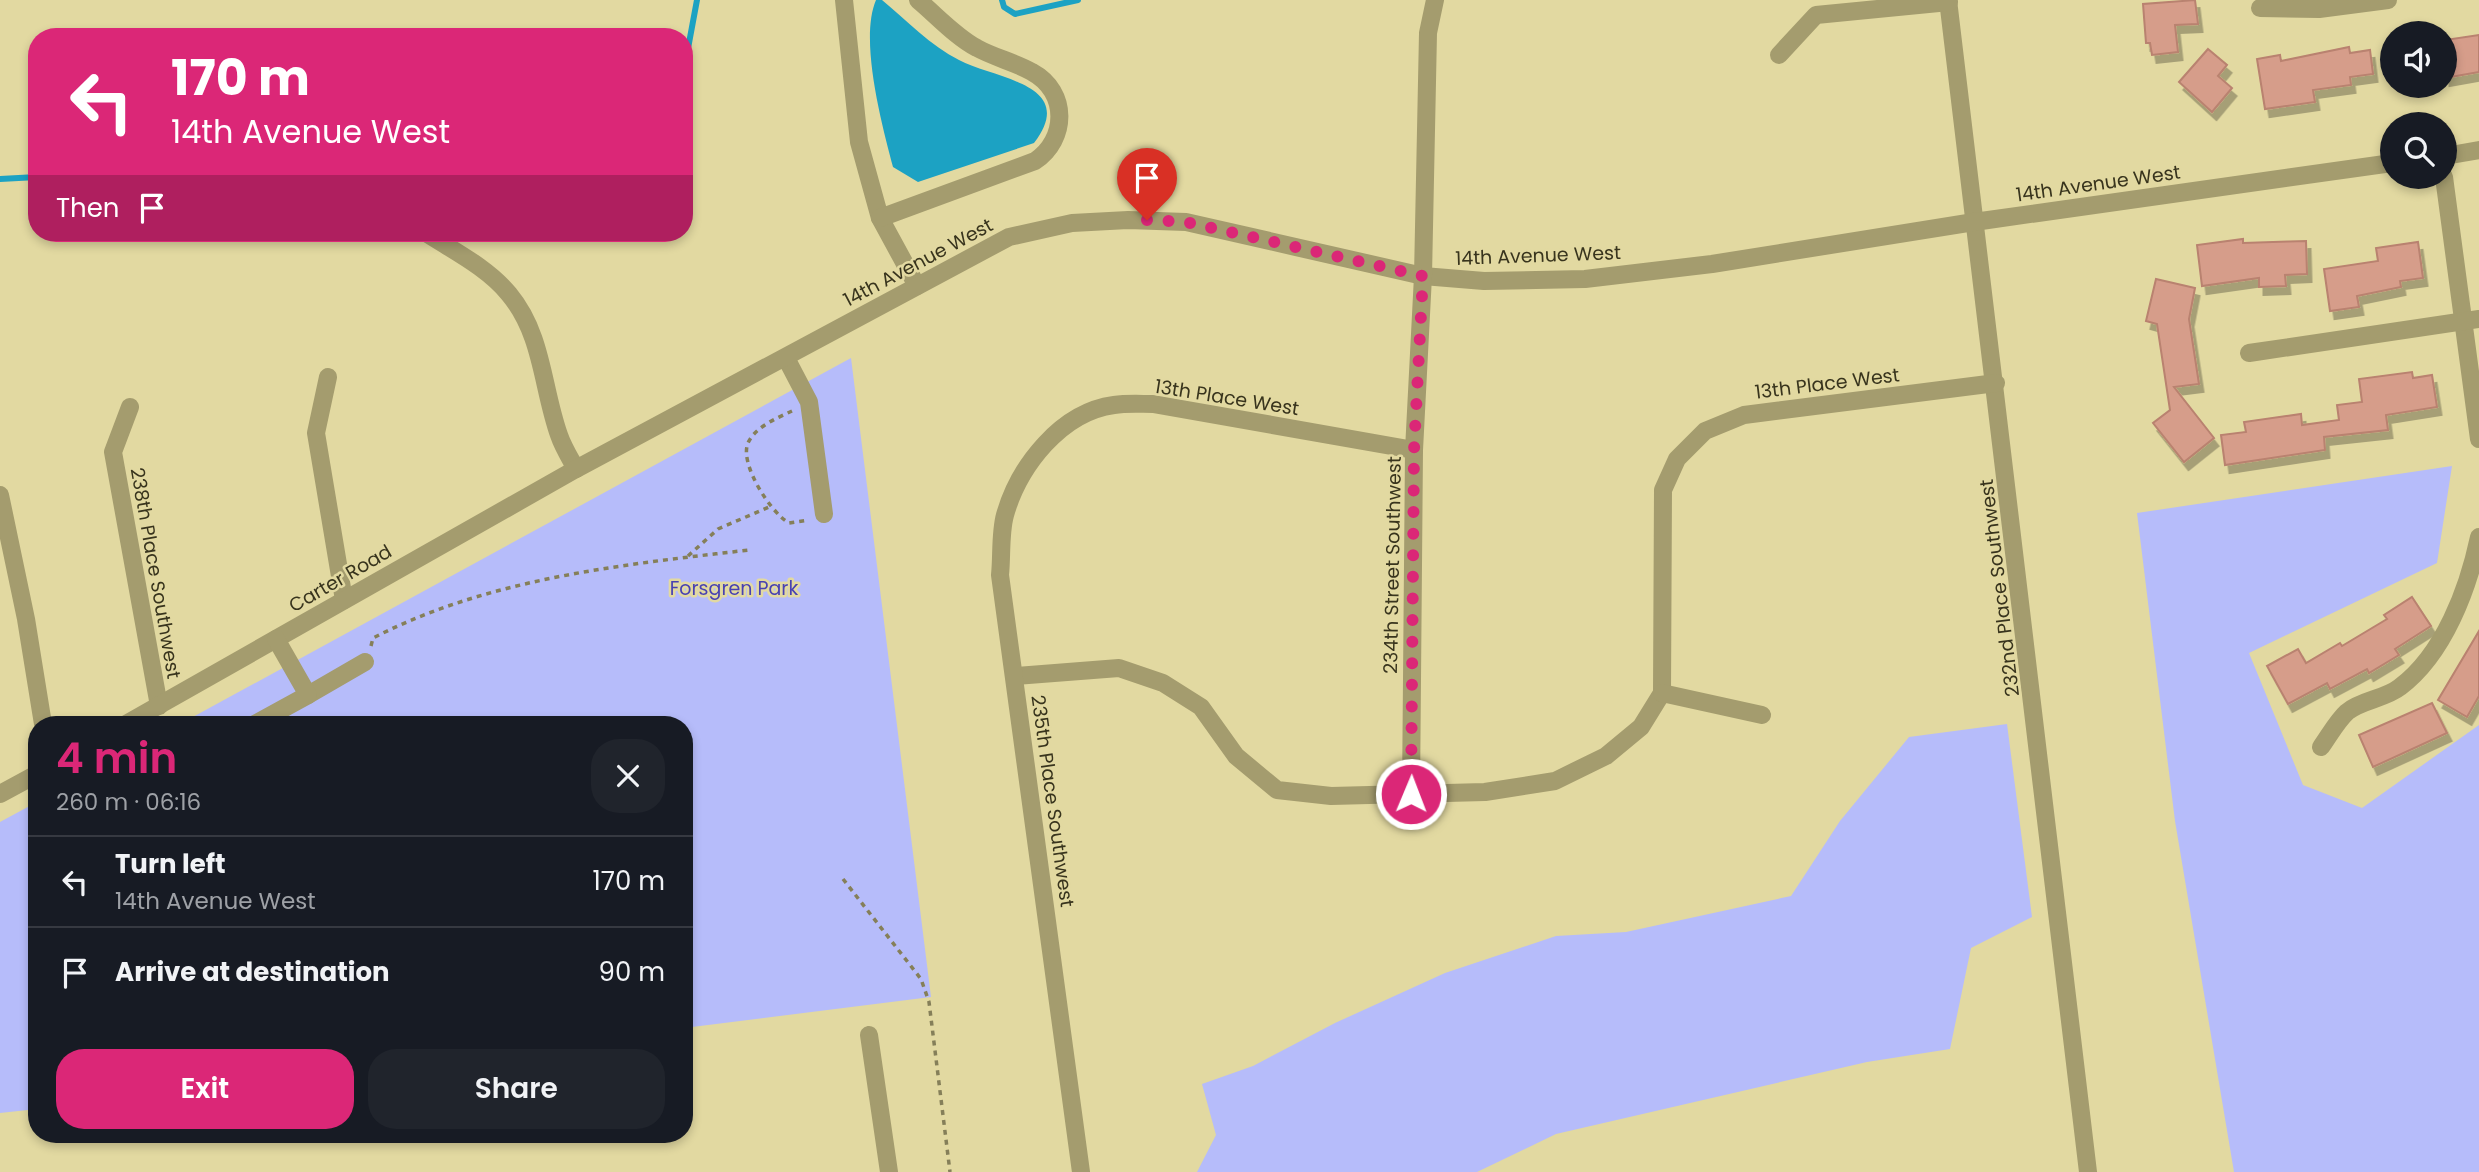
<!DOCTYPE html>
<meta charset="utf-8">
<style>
body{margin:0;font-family:Poppins,sans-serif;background:#20242c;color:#f1f3f6;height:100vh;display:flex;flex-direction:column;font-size:26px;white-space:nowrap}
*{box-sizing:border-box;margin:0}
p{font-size:23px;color:#9ea1a6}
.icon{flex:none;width:38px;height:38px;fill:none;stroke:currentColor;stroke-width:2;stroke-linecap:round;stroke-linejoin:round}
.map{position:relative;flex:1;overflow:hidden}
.panel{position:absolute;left:28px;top:716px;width:665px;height:427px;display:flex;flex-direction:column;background:#171b24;border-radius:28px;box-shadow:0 4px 10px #0003}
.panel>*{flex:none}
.banner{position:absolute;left:28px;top:28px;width:665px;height:214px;border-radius:28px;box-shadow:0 4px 10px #0003;background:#db2777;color:#fff;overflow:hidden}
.controls{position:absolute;left:2380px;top:21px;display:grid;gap:14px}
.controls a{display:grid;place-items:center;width:77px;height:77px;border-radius:50%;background:#171b24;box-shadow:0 4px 10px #0003;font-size:35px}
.pin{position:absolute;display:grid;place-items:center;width:60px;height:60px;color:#fff;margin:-72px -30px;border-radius:50% 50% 50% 0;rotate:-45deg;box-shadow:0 0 7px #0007}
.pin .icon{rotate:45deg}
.me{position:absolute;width:77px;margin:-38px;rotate:1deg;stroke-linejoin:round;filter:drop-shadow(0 0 5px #0008)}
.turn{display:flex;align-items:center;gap:24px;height:147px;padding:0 28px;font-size:32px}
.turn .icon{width:91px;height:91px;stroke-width:2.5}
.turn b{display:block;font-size:49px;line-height:60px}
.then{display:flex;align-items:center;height:66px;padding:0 28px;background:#0003;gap:14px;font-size:26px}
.round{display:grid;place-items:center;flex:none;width:74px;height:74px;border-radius:28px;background:#20242c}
.head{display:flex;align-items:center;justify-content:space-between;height:119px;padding:0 28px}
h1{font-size:42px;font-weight:600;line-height:52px;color:#db2777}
.primary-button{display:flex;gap:14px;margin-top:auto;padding:14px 28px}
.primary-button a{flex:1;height:80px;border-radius:28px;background:#db2777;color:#fff;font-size:28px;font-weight:600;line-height:80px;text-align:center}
.primary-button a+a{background:#20242c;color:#f1f3f6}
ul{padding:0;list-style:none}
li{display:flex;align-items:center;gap:21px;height:91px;padding:0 28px;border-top:2px solid #363941}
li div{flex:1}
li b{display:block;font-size:26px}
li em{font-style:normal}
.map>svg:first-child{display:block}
.green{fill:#b6bcfa}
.water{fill:#1ca2c3}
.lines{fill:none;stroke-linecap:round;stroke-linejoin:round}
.stream{stroke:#1ca2c3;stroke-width:6}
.building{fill:#d69d8a;stroke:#b9826f;stroke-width:2;filter:url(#shadow)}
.path{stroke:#857f59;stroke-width:3.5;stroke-dasharray:5 5;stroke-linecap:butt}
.minor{stroke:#a49c6e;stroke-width:18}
.route{stroke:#db2777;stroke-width:12;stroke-dasharray:0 21.6}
.labels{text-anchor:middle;stroke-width:5;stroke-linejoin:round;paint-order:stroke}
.street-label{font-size:19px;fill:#38341d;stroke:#e2d9a1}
.park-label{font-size:19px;fill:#4841b2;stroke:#e2d9a1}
</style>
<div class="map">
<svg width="2479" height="1172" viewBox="0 0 2479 1172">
<defs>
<filter id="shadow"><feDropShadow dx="4.5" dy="8" stdDeviation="0" flood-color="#0004"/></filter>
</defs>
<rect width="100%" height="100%" fill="#e2d9a1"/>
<g class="green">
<path d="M851,358L931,997L684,1028V724H180Z"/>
<path d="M2452,466L2437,563L2249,653L2303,785L2362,808L2479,725V1172H2234L2175,821L2137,513Z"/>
<path d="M2007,724L2032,917L1971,948L1950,1049L1867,1062L1556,1134L1477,1172H1197L1216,1135L1202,1084L1253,1066L1335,1023L1445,973L1556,936L1626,932L1791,896L1840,821L1909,737Z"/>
<path d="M37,802V1109L0,1113V822Z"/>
</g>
<path class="water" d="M876,0H882C906,20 931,46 959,60C995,79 1079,84 1034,143L918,182L893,167C882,125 859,40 876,0Z"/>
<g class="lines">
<g class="stream">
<path d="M1002,0L1004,7L1015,14L1078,0"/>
<path d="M684,70L697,0"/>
<path d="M0,179L37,177"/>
</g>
</g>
<g class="building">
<path d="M2195,0L2198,24L2175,25L2178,52L2152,55L2150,43H2146L2143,4Z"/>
<path d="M2479,35V72L2445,78V40Z"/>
<path d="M2349,47L2350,53L2370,50L2373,74L2350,77L2351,85L2313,90L2315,102L2265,109L2257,59L2280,55L2281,61Z"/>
<path d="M2208,49L2227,65L2218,76L2232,88L2212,112L2179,82Z"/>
<path d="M2243,239V243L2306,241L2307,274L2285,275L2286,286L2259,287V278L2202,286L2197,245Z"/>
<path d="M2418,242L2423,278L2400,281L2401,287L2357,296L2359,307L2330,311L2324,269L2378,261L2376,248Z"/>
<path d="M2156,279L2195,288L2189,319L2199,384L2174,387L2214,438L2184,462L2153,423L2170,410L2157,324L2146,321Z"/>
<path d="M2412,372L2413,378L2432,375L2437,407L2386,415L2388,430L2324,437L2325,450L2225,465L2221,435L2246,432L2244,422L2301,414L2302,425L2339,420L2337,405L2362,402L2359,379Z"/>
<path d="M2412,597L2431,626L2395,649L2399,655L2369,673L2367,669L2330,689L2327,683L2288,704L2267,666L2298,649L2306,663L2340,643L2342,646L2387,619L2384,615Z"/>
<path d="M2479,631V696L2467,717L2438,700Z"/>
<path d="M2432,703L2447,733L2373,767L2359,735Z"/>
</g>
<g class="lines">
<g class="path">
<path d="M792,411C777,418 755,427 748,443C739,464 771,513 789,523L809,520"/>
<path d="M688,556L718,529L769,507"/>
<path d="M371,646L373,638C490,578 620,565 749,550"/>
<path d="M843,879L921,979L929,1002L950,1172"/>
</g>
<g class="minor">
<path d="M844,0L859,142L880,218L917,286"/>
<path d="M1948,0L2088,1172"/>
<path d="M2260,8L2319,9L2388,0"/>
<path d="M1779,55L1816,15L1949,2"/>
<path d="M2445,156L2479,150"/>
<path d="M2444,177L2479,439"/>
<path d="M880,218L1035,161C1067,140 1069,92 1032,72C1015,62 995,58 977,48C956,37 936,15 918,0"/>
<path d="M426,233C454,251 488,268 509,294C543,335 542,387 559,435C563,447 570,458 576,469"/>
<path d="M2249,353L2479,319"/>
<path d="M786,358L809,402L824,514"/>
<path d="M328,377L316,433L344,600"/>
<path d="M130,407L113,452L159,706"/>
<path d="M0,495L26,619L43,724"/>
<path d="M1015,676L1119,668L1163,683L1201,707L1236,756L1277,790L1331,796L1485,792L1555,781L1606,756L1641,727L1662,693"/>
<path d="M1662,693L1663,490L1677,459L1705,431L1744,415L1996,383"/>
<path d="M1662,693L1762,715"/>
<path d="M308,695L365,662"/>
<path d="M126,724L576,469L1009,237L1072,223L1128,220L1186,222L1423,276L1484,281L1585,279L1712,264L1974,222L2392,163"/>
<path d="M255,724L308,695L276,639"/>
<path d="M2321,747C2329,736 2337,721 2347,712C2361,700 2385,699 2400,687C2444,654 2468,589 2479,537"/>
<path d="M0,794L37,774"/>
<path d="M1411,794L1414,450L1423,276L1428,33L1435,0"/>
<path d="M869,1035L889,1172"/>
<path d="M1081,1172L1000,575C1002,556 1000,533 1005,515C1019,466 1061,412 1114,405C1127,403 1140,404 1153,404L1414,450"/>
</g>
</g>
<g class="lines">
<path class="route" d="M1147,220L1186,222L1423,276L1414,450L1411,794"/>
</g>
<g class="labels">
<g class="street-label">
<text transform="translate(2098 183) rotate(-8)" y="7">14th Avenue West</text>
<text transform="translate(1538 255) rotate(-2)" y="7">14th Avenue West</text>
<text transform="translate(918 262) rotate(-28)" y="7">14th Avenue West</text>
<text transform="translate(1827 383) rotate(-7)" y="7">13th Place West</text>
<text transform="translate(1227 397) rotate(9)" y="7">13th Place West</text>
<text transform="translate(1392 565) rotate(-89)" y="7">234th Street Southwest</text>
<text transform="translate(156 573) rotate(80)" y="7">238th Place Southwest</text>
<text transform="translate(340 578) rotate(-30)" y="7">Carter Road</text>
<text transform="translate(1999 588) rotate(-97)" y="7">232nd Place Southwest</text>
<text transform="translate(1053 801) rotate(82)" y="7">235th Place Southwest</text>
</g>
<g class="park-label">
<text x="734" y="595">Forsgren Park</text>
</g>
</g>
</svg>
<div class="controls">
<a><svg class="icon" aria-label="sound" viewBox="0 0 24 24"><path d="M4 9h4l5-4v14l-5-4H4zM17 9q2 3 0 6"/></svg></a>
<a><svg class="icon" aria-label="search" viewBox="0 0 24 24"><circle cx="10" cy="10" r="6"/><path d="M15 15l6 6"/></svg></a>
</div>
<div class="pin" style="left:1147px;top:220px;background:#d93025"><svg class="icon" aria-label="arrive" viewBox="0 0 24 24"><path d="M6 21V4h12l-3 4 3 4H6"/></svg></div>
<svg class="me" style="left:1411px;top:794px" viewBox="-20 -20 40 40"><circle r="17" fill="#db2777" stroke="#fff" stroke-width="3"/><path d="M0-11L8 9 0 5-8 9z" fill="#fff"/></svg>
<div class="banner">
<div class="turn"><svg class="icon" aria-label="left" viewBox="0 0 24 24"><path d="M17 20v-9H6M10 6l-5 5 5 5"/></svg><div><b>170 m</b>14th Avenue West</div></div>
<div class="then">Then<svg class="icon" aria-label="arrive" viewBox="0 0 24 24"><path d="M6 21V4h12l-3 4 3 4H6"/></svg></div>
</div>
<section class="panel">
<div class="head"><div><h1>4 min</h1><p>260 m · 06:16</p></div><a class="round"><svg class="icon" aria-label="close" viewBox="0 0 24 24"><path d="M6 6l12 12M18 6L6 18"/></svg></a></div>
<ul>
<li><svg class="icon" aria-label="left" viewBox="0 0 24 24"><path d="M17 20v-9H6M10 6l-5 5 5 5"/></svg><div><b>Turn left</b><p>14th Avenue West</p></div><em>170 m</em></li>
<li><svg class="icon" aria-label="arrive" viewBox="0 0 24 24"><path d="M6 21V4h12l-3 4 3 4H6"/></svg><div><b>Arrive at destination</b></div><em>90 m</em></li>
</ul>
<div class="primary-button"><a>Exit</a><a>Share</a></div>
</section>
</div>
